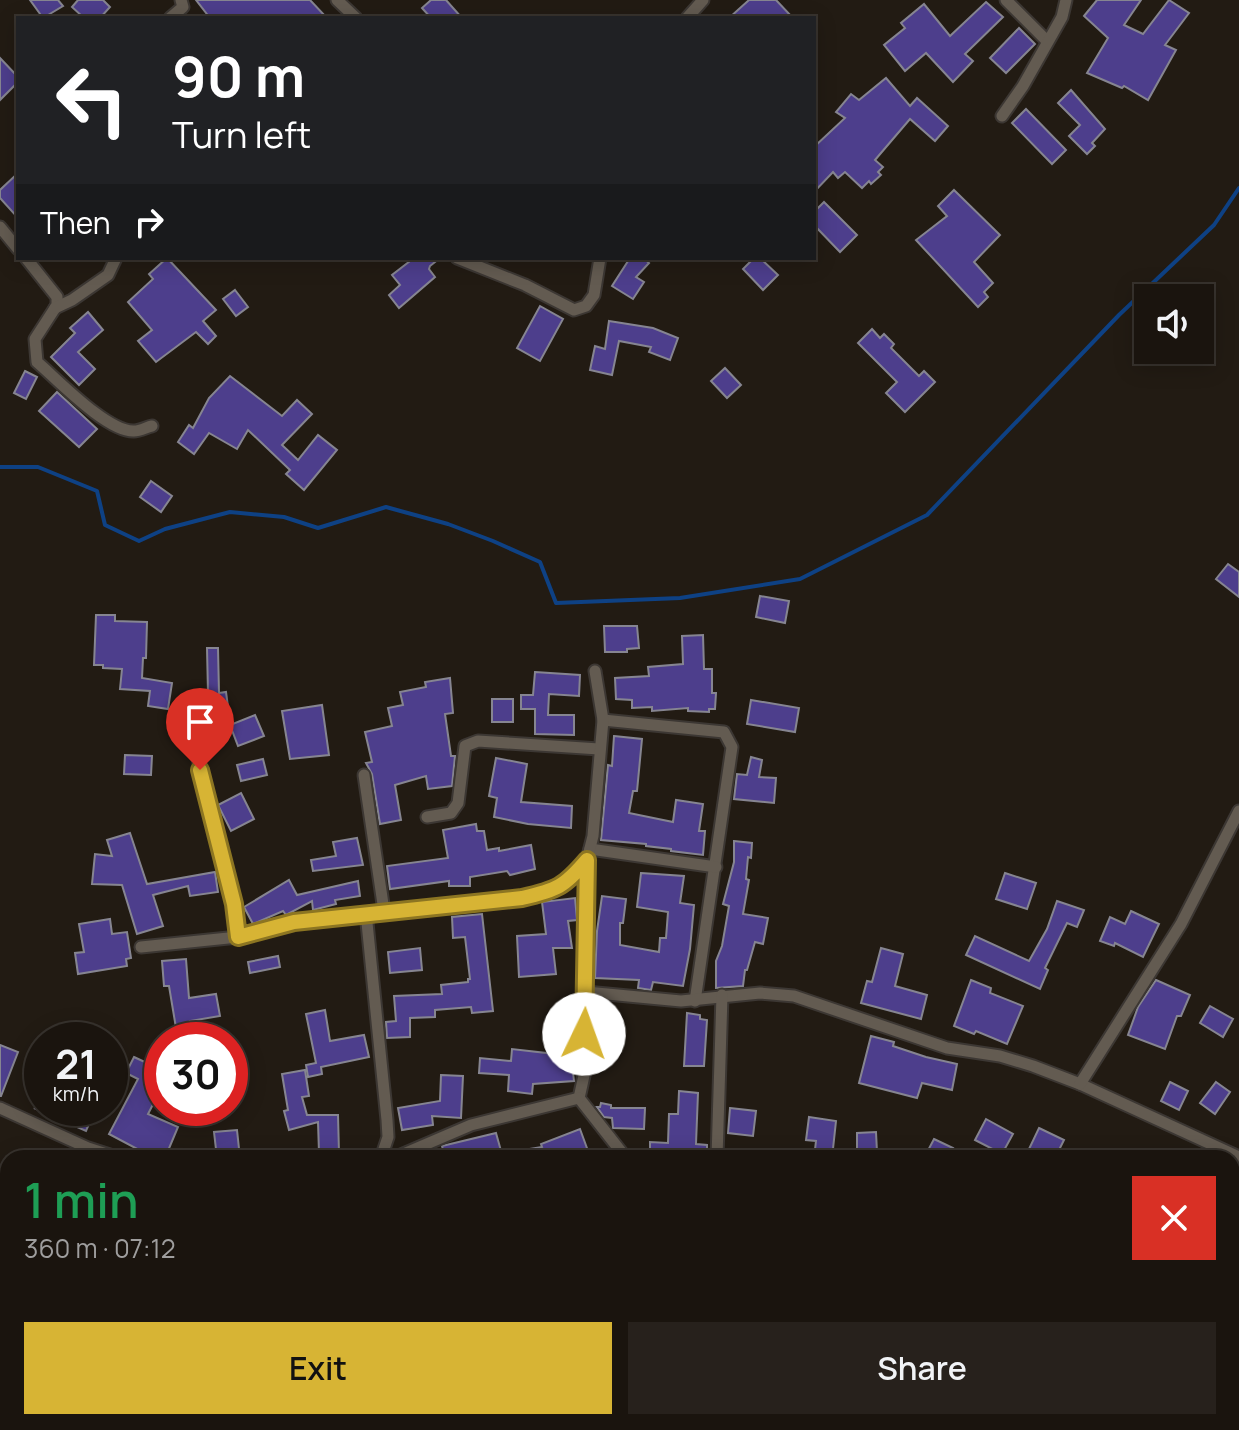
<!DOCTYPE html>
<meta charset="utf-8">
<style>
body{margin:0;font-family:Manrope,sans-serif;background:#27211c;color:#f1f3f6;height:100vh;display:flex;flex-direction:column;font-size:30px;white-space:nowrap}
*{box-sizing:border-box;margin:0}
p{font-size:26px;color:#9f9e9e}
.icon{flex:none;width:44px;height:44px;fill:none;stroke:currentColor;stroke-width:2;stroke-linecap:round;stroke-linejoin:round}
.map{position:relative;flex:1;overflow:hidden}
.sheet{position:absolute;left:0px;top:1150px;width:1240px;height:280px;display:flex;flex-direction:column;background:#1a140e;border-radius:24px 24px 0 0;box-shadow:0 4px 20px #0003,0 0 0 2px #38332e}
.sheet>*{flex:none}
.top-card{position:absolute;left:16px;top:16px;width:800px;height:244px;border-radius:0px;box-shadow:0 4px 20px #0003,0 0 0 2px #38332e;background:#202124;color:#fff;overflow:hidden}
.fabs{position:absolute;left:1134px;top:284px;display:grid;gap:16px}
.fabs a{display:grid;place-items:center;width:80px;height:80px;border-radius:0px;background:#1a140e;box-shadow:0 4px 20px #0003,0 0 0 2px #38332e;font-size:40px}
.speed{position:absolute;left:24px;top:1022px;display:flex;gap:16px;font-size:40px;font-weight:700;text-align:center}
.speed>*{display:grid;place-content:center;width:104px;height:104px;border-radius:50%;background:#1a140e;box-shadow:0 4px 20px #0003,0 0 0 2px #38332e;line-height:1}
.speed small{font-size:20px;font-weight:400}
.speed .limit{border:12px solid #d22;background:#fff;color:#111}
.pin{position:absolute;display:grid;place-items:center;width:68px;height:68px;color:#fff;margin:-82px -34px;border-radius:50% 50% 50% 0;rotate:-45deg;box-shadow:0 0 8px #0007}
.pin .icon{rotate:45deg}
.me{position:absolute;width:88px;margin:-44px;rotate:3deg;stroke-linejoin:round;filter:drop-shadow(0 0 6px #0008)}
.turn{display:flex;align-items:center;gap:28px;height:168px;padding:0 24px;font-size:36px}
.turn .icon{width:104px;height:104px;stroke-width:2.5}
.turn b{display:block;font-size:56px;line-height:68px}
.then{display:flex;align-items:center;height:76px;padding:0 24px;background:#0003;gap:16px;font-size:30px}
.round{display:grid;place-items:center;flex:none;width:84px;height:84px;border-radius:0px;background:#27211c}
.summary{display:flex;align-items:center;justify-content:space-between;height:136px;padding:0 24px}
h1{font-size:48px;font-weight:600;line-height:60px;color:#1e9e55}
.cta{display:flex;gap:16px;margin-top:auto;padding:16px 24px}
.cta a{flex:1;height:92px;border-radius:0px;background:#d7b434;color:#111;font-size:32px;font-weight:600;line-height:92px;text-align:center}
.cta a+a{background:#27211c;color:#f1f3f6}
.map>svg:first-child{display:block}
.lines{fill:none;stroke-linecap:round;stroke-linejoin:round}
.stream{stroke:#0e4184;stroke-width:4}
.building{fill:#4d3e8c;stroke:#868591;stroke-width:2}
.street-casing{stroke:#3c3733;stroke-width:15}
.street{stroke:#635b51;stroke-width:11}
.route-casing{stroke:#8c7522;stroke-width:20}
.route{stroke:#d7b434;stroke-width:14}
</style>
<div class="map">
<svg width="1239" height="1430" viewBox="0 0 1239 1430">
<rect width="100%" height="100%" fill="#221b13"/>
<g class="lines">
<path class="stream" d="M0,467H38L97,491L105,525L139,541L165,529L230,512L284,517L318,528L386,507L448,524L493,541L540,562L556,603L680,598L800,579L927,515L1119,315L1214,225L1239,188"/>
</g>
<g class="building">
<path d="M30,0H58L63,6L43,18Z"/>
<path d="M78,0H103L110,7L100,18H84L72,7Z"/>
<path d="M196,0H310L327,18H210Z"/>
<path d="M431,0H446L462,18H431L422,8Z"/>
<path d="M749,0H776L793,18H729Z"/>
<path d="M1097,0H1141L1124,25L1143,34L1169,0L1189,13L1165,45L1176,50L1148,100L1124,86L1122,88L1087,73L1108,38L1084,16Z"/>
<path d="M986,2L1003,17L965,54L973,61L953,82L926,53L905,71L884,45L905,28L901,23L924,4L950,36Z"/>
<path d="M1019,28L1035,44L1006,73L990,58Z"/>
<path d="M0,58L18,77V82L0,100Z"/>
<path d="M886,78L910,106L917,98L948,126L935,141L910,119L875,160L883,167L878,172L881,175L871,184L869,181L862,188L845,172L838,178L833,172L814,192V147L845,118L836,112L851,94L859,100Z"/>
<path d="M1071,90L1105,129L1092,143L1095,146L1087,154L1069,136L1080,125L1058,103Z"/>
<path d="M1026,109L1066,150L1052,164L1012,123Z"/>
<path d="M18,173V218L0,198V190Z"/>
<path d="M954,190L1000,235L974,262L993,283L984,292L988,297L978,307L916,240L947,216L938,206Z"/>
<path d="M824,202L857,235L840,252L814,225V212Z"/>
<path d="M167,258L216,310L203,321L216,336L208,344L196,332L156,362L138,341L152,330L128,302L153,279L149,274Z"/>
<path d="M414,258H440L430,266L429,269L435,277L399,308L389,295L400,285L392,275Z"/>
<path d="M630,258H643L649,263L636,277L644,282L633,299L612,286Z"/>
<path d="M754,258H760L778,275L763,290L743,269Z"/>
<path d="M235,290L248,307L236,316L223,299Z"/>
<path d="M540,306L563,319L540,361L517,348Z"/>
<path d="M88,312L103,330L78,352L95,369L79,385L51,357L75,333L70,328Z"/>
<path d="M609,321L653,328L678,338L670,360L649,352L651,347L619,341L612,375L590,370L595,346L605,349Z"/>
<path d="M872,329L880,338L884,334L894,344L891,348L919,376L924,371L935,382L905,412L886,393L897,382L858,343Z"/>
<path d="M725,368L741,385L727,398L711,381Z"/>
<path d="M25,371L37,377L26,399L14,393Z"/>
<path d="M230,376L282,416L297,400L312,414L282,445L298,460L318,435L337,450L304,490L286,474L290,470L248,430L237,449L209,433L194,454L178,442L189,425L193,428L209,398Z"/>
<path d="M57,392L97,429L79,447L39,411Z"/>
<path d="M151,481L172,496L161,512L140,497Z"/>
<path d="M1228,564L1239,572V597L1216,579Z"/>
<path d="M760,596L789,601L785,623L756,617Z"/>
<path d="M96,615H115V621L147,622L146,658H143L142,678L172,683L168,709L148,706L150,691L120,689L122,669L103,668V665H94Z"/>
<path d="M604,626H637L639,648L627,649V652H605Z"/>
<path d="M703,635L704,669H712V693H716L715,709H709V712L688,711V708L652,711V707L632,708V700L616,699L615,678L649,676L648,667L683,664L682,636Z"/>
<path d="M207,648H218L219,693L226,692L229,714L203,717L201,694L208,693Z"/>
<path d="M535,672L580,675L579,696L549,694L548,715H574V735L535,734V709H521V695H533Z"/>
<path d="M450,678L453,713L445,714L451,756H455L452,786L428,789L426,776L395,785L401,820L380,824L372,774L366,763L372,762L365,732L392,726L388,708L403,705L400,692L426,687L425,682Z"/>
<rect x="492" y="699" width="21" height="23"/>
<path d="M751,700L799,708L795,732L747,724Z"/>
<path d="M322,705L329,755L290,759L282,711Z"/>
<path d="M255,715L264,736L238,746L230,725Z"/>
<path d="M614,736L642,739L637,791H633L629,813L673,822L676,800L703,804L699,831H705L703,855L671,851V849L646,846V844L601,840L608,765L612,766Z"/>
<path d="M125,755L152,756L151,775L124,774Z"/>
<path d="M751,757L762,760L759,777L776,778L774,803L734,799L737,774L747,775Z"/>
<path d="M496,758L527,764L521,802L572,806L571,828L528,824L494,817L497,798L489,796Z"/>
<path d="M263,759L267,775L241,781L237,765Z"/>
<path d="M241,793L254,819L231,831L218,805Z"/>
<path d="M476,824L477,831H484L487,850L499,848V851L531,845L535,869L510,875L507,871L470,877V886H449V881L390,889L387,866L448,858L443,830Z"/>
<path d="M130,833L147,884L215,872L218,892L190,896L188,886L153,895L163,926L137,934L122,885L92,884L95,854L112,856L107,840Z"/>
<path d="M357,838L363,865L313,871L311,860L336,856L333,842Z"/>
<path d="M734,841L752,843L751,858L748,857L746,879L749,880L743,914L768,918L763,944L755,942L747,970H745L743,986L716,988V961L722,946L729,906L723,904L734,862Z"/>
<path d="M641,873L684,876L680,903L694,905L690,949L683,986L653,982L651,990L638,988L639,980L595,978L597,931L602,896L626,899L623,923H620V945L659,952L660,938H666L668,912L637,907Z"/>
<path d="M1005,873L1036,883L1027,909L996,899Z"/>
<path d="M289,880L297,895L358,881L360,896L335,900L336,904L313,910L312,901L286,915L283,911L253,924L244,907Z"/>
<path d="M575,898L577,920L568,921L572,948H553L556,974L519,977L517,936L546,934L542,902Z"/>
<path d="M1057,901L1084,910L1077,927L1067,923L1045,968L1048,970L1040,989L966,955L975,936L1029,961L1047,929Z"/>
<path d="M1131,911L1159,924L1143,957L1115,943L1114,946L1100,941L1110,917L1125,924Z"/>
<path d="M482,914L493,1011L472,1013L471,1007L435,1010V1017L410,1018V1037L387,1038L386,1022L396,1021L394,996L442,994L441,985L468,982V979H470L465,937L453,938L452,917Z"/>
<path d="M110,919L112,934L127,932L131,958L126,959L127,966L78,974L75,953L84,952L79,924Z"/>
<path d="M420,948L422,970L390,973L388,952Z"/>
<path d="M881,948L903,954L895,986L927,995L921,1019L861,1003L867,981L872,982Z"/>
<path d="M278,956L280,967L250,973L248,962Z"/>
<path d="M186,959L189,998L216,994L220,1016L190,1021L195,1040H178L169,986H164L162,961Z"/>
<path d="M971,980L991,988L990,993L1023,1006L1007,1044L976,1031L974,1034L954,1026Z"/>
<path d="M1156,980L1190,995L1181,1016H1177L1165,1049L1128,1035L1138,1007Z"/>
<path d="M1210,1006L1233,1019L1223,1037L1200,1023Z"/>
<path d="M325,1010L330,1041L364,1035L369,1057L321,1067L322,1074L308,1077L306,1065L316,1063L306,1014Z"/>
<path d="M687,1013L700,1015V1019L707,1020L704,1066H684Z"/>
<path d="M871,1036L894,1042L893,1046L926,1057L957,1064L952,1090L922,1083L917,1098L859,1083Z"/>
<path d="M569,1038L574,1081L533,1084L532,1094L508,1091L509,1075L479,1073L480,1058L511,1061L512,1049L547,1053L546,1040Z"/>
<path d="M0,1045L18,1052L1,1096H0Z"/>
<path d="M134,1057L162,1070V1087L148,1114L178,1127L165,1158H144L145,1153L109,1134L138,1079L126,1073Z"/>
<path d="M305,1070L309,1096L302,1097L307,1115H338L339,1153H319L318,1122L289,1130L284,1111L288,1110L282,1074Z"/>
<path d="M441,1075L463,1076L461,1118L432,1116L433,1125L402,1130L398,1108L440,1101Z"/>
<path d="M1170,1082L1188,1091L1179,1110L1161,1101Z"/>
<path d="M1216,1082L1230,1092L1215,1114L1200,1103Z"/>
<path d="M679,1091L698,1093L696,1144L707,1145V1158H650V1142L668,1143L669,1114H678Z"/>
<path d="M601,1103L611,1105V1108H645L644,1129L613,1128L612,1118L604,1117L597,1107H600Z"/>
<path d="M34,1108H96L86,1131Z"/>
<path d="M730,1108L756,1111L753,1136L728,1133Z"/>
<path d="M809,1117L836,1121L832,1158H814L816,1141L806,1140Z"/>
<path d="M986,1119L1013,1134L1002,1154L975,1140Z"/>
<path d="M1039,1128L1064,1140L1055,1158H1048L1029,1149Z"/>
<path d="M580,1129L588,1151L570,1158H510V1152L542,1147L541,1144Z"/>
<path d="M237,1130L240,1158H217L214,1132Z"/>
<path d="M876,1132L877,1152H875L874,1158H857V1133Z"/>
<path d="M496,1133L503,1158H445L442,1146Z"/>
<path d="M934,1139L953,1148L948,1158H924Z"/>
</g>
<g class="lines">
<defs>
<g id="street">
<path d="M337,0L356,18"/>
<path d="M1006,0L1047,41"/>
<path d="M170,18L183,7L181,0"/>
<path d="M687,18L703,0"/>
<path d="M1002,116L1023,86L1062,17L1066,0"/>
<path d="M0,227L18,249"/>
<path d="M26,258L57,297V305L35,339L37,362C57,379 107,432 134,431C140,431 147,427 152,426"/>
<path d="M457,258L525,285L574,310L586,306L594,295L600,258"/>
<path d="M55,308L72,300L108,275L116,258"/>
<path d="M603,720L724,732L732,747L695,1001"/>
<path d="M194,743L234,904L238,937"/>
<path d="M364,775L384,911"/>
<path d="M427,817L451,813L458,803L465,746L478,741L599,749"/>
<path d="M590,849L716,867"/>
<path d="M587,860L586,992L681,1001L760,993L794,996L947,1048L1000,1056L1033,1066L1080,1084L1239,1157"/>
<path d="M366,913L387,1120L388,1137L381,1158"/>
<path d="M141,947L238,937L294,922L522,898L548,892L566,884L587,860L593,836L603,720L595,671"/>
<path d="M1080,1084L1181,924L1239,811"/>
<path d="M579,1098L585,1071L586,992"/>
<path d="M579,1098L626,1158"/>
<path d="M0,1108L88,1148L119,1158"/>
<path d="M394,1158L471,1125L579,1098"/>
<path d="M717,1158L722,995"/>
<path d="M1232,1374L1239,1375"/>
<path d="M56,1422L90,1430"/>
<path d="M236,1422L251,1430"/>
<path d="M392,1426L430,1430"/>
<path d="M22,1430L29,1422H37"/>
<path d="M188,1430L202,1422"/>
<path d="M685,1430V1422"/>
</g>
</defs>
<use href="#street" class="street-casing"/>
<use href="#street" class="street"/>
</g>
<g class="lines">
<defs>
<path id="route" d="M200,770L234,904L238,937L294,922L522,898C557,890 564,887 587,860L584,1034"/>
</defs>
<use href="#route" class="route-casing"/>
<use href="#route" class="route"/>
</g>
</svg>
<div class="fabs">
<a><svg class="icon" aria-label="sound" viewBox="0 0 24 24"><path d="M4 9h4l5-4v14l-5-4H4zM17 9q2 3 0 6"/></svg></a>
</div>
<div class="speed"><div>21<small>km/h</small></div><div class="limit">30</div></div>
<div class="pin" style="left:200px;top:770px;background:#d93025"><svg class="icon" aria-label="arrive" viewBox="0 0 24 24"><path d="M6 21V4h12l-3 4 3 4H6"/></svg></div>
<svg class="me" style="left:584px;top:1034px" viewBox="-20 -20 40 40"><circle r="19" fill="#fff"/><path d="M0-13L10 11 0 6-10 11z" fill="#d7b434"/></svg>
<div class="top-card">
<div class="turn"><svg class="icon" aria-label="left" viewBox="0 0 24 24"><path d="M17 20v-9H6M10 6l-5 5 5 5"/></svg><div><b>90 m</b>Turn left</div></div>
<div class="then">Then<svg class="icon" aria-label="right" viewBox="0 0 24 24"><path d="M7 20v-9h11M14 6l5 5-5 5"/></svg></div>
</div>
<section class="sheet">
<div class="summary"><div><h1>1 min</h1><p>360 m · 07:12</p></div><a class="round" style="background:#d93025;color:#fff"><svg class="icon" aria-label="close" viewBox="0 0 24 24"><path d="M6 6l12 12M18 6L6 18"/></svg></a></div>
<div class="cta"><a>Exit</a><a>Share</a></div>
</section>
</div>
